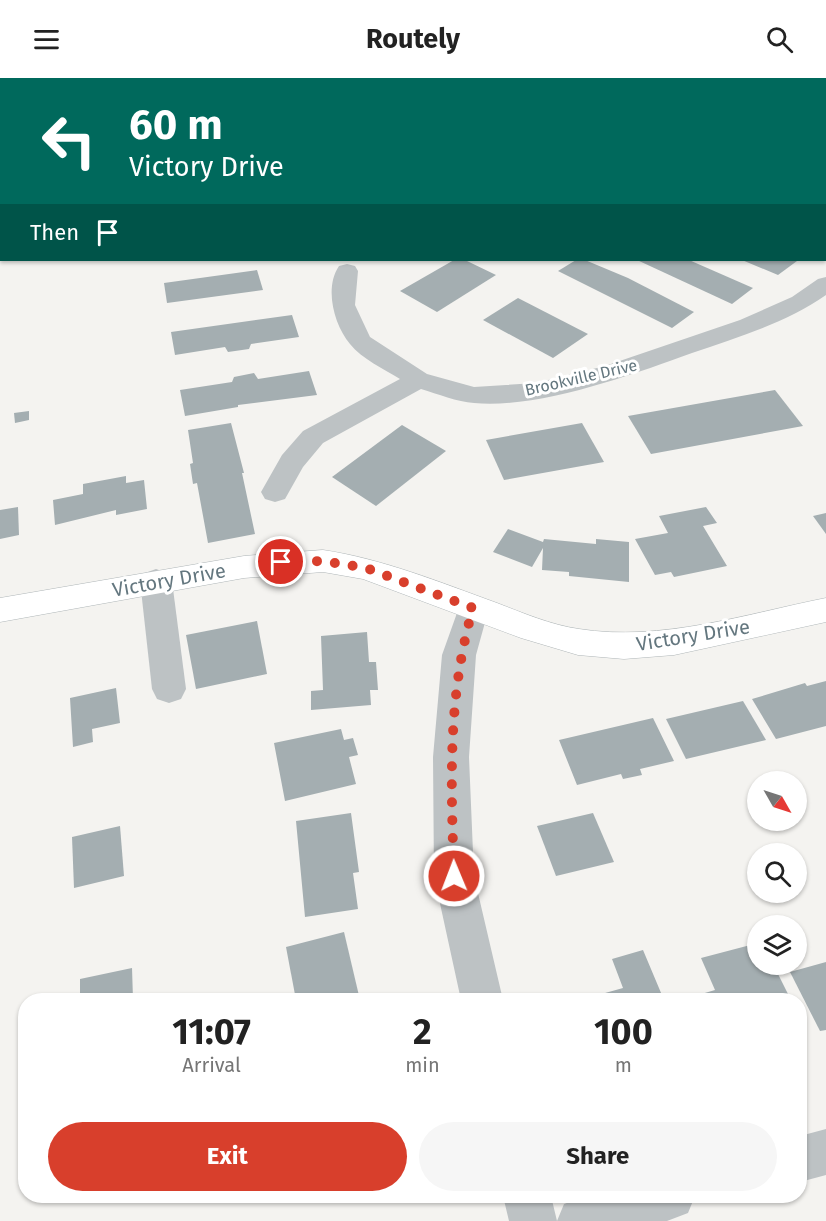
<!DOCTYPE html>
<style>
body{margin:0;font-family:"Fira Sans",sans-serif;background:#f6f6f6;color:#222;height:100vh;display:flex;flex-direction:column;font-size:22px;white-space:nowrap}
*{box-sizing:border-box;margin:0}
p{font-size:20px;color:#767676}
.icon{flex:none;width:33px;height:33px;fill:none;stroke:currentColor;stroke-width:2;stroke-linecap:round;stroke-linejoin:round}
.map{position:relative;flex:1;overflow:hidden}
.sheet{position:absolute;left:18px;top:915px;width:789px;height:210px;display:flex;flex-direction:column;background:#fff;border-radius:24px;box-shadow:0 2px 4px #0004}
.sheet>*{flex:none}
.banner{position:absolute;left:0px;top:0px;width:826px;height:183px;box-shadow:0 2px 4px #0004;background:#00695c;color:#fff;overflow:hidden}
.needle{width:39px;rotate:129deg}
.controls{position:absolute;left:747px;top:693px;display:grid;gap:12px}
.controls a{display:grid;place-items:center;width:60px;height:60px;border-radius:50%;background:#fff;box-shadow:0 2px 4px #0004;font-size:30px}
.pin{position:absolute;display:grid;place-items:center;width:51px;height:51px;color:#fff;margin:-26px;border:3px solid #fff;border-radius:50%;box-shadow:0 2px 6px #0007}
.me{position:absolute;width:66px;margin:-33px;rotate:359deg;stroke-linejoin:round;filter:drop-shadow(0 0 4px #0008)}
.turn{display:flex;align-items:center;gap:21px;height:126px;padding:0 30px;font-size:27px}
.turn .icon{width:78px;height:78px;stroke-width:2.5}
.turn b{display:block;font-size:42px;line-height:51px}
.then{display:flex;align-items:center;height:57px;padding:0 30px;background:#0003;gap:12px;font-size:22px}
.eta{display:flex;justify-content:space-evenly;align-items:center;height:102px;text-align:center}
.eta b{font-size:36px;font-weight:700;line-height:42px}
.action{display:flex;gap:12px;margin-top:auto;padding:12px 30px}
.action a{flex:1;height:69px;border-radius:36px;background:#d83f2c;color:#fff;font-size:24px;font-weight:700;line-height:69px;text-align:center}
.action a+a{background:#f6f6f6;color:#222}
header{display:flex;justify-content:space-between;align-items:center;height:78px;padding:0 30px;background:#fff;font-size:27px;font-weight:700}
.map>svg:first-child{display:block}
.building{fill:#a4aeb1}
.lines{fill:none;stroke-linecap:round;stroke-linejoin:round}
.secondary-casing{stroke:#afb6b8;stroke-width:1}
.street{fill:#bdc2c4;fill-rule:evenodd}
.secondary{fill:#fff;fill-rule:evenodd}
.route{stroke:#d83f2c;stroke-width:10;stroke-dasharray:0 18}
.labels{text-anchor:middle;stroke-width:6;stroke-linejoin:round;paint-order:stroke}
.far-street-label{font-size:16px;fill:#64777f;stroke:#fff}
.street-label{font-size:20px;fill:#64777f;stroke:#fff}
</style>
<header><svg class="icon" aria-label="menu" viewBox="0 0 24 24"><path d="M4 6h16M4 12h16M4 18h16"/></svg>Routely<svg class="icon" aria-label="search" viewBox="0 0 24 24"><circle cx="10" cy="10" r="6"/><path d="M15 15l6 6"/></svg></header>
<div class="map">
<svg width="826" height="1143" viewBox="0 0 826 1143">
<rect width="100%" height="100%" fill="#f4f3f0"/>
<g class="building">
<path d="M454,182H465L496,197L437,234L400,213Z"/>
<path d="M576,182H585L628,200L694,234L672,250L558,193Z"/>
<path d="M637,182H689L753,210L732,226Z"/>
<path d="M742,182H793L797,183L778,197Z"/>
<path d="M257,192L263,212L167,225L164,205Z"/>
<path d="M518,220L588,256L553,280L483,242Z"/>
<path d="M292,237L299,259L251,266L249,271L228,274L225,269L175,277L171,254Z"/>
<path d="M309,293L317,317L238,327V329L185,338L180,312L232,304L234,299L254,295L258,301Z"/>
<path d="M775,312L803,348L651,376L628,338Z"/>
<path d="M29,333V342L15,345L14,335Z"/>
<path d="M231,345L244,395H242L255,456L208,465L197,405L193,406L190,386L193,385L188,352Z"/>
<path d="M582,345L604,384L504,402L486,362Z"/>
<path d="M402,347L446,373L376,428L332,399Z"/>
<path d="M126,398V405L144,402L147,431L116,437V432L55,447L53,422L83,416V406Z"/>
<path d="M18,429L19,457L0,461V432Z"/>
<path d="M706,429L717,445L703,448L727,488L674,499L671,494L655,497L635,461L668,455L659,438Z"/>
<path d="M826,435V456L813,438Z"/>
<path d="M508,451L543,464L544,461L596,466V461L629,464V504L569,498V494L542,492L543,470L532,489L493,474Z"/>
<path d="M257,543L267,596L196,611L186,557Z"/>
<path d="M367,554L369,584H376L378,612H370L371,627L311,632V613L323,612L321,558Z"/>
<path d="M826,603V648L776,661L752,621L805,605L807,608Z"/>
<path d="M116,610L120,645L92,651L93,664L73,669L70,620Z"/>
<path d="M743,623L766,662L686,681L666,641Z"/>
<path d="M653,640L674,683L640,691L642,697L623,701L621,696L577,707L559,662Z"/>
<path d="M341,651L344,662L353,660L358,677L349,679L356,706L285,723L274,665Z"/>
<path d="M351,735L359,794L353,795L358,831L305,839L296,743Z"/>
<path d="M593,735L614,784L556,798L537,748Z"/>
<path d="M120,748L124,798L74,810L72,759Z"/>
<path d="M344,854L360,922H296L286,869Z"/>
<path d="M758,865V886H773L791,922H681L715,912L701,880Z"/>
<path d="M643,872L664,922H580L623,910L612,881Z"/>
<path d="M826,884V952L820,953L790,894Z"/>
<path d="M132,890L133,922H80V901Z"/>
</g>
<g class="lines">
<defs>
<path id="secondary" d="M323,472C383,481 439,504 497,525C523,535 551,547 579,551C661,564 746,536 826,520V544L674,577L624,581L578,577L521,560L363,501L323,494L244,500L0,544V520L244,478Z"/>
</defs>
<use href="#secondary" class="secondary-casing"/>
<g class="street">
<path d="M665,0H685L664,2Z"/>
<rect x="825" y="70" width="1" height="12"/>
<path d="M347,186L355,188L358,193L355,227L370,259L427,296L474,309L536,305L605,288L740,242L792,219L818,201L826,199V217C786,245 738,259 692,275C631,297 539,331 474,325C457,324 438,316 421,311L323,365L303,389L285,421L275,424L265,421L261,414L282,377L303,353L400,301C384,291 362,281 350,266C334,247 324,210 339,188Z"/>
<path d="M156,491L167,495L172,503L186,611L181,621L169,625L157,621L152,611L140,503L145,495Z"/>
<path d="M473,518L484,521L489,530L476,577L469,679L474,798L503,922H461L434,798L433,679L442,577L462,521Z"/>
<path d="M826,1051V1097L800,1104V1058Z"/>
<path d="M503,1118H551L557,1143L564,1126L586,1118H695L688,1135L667,1143H509Z"/>
</g>
<use href="#secondary" class="secondary"/>
</g>
<g class="lines">
<path class="route" d="M281,484L323,483L366,490L473,530C447,620 451,705 454,798"/>
</g>
<g class="labels">
<g class="far-street-label">
<text transform="translate(581 299) rotate(-13)" y="6">Brookville Drive</text>
</g>
<g class="street-label">
<text transform="translate(169 502) rotate(-10)" y="7">Victory Drive</text>
<text transform="translate(693 557) rotate(-9)" y="7">Victory Drive</text>
</g>
</g>
</svg>
<div class="controls">
<a><svg class="needle" viewBox="-14 -14 28 28"><path d="M0-13l5 13h-10z" fill="#e53935"/><path d="M0 13l5-13h-10z" fill="#767676"/></svg></a>
<a><svg class="icon" aria-label="search" viewBox="0 0 24 24"><circle cx="10" cy="10" r="6"/><path d="M15 15l6 6"/></svg></a>
<a><svg class="icon" aria-label="layers" viewBox="0 0 24 24"><path d="M12 4l9 5-9 5-9-5zM3 14l9 5 9-5"/></svg></a>
</div>
<div class="pin" style="left:281px;top:484px;background:#d93025"><svg class="icon" aria-label="arrive" viewBox="0 0 24 24"><path d="M6 21V4h12l-3 4 3 4H6"/></svg></div>
<svg class="me" style="left:454px;top:798px" viewBox="-20 -20 40 40"><circle r="17" fill="#d83f2c" stroke="#fff" stroke-width="3"/><path d="M0-11L8 9 0 5-8 9z" fill="#fff"/></svg>
<div class="banner">
<div class="turn"><svg class="icon" aria-label="left" viewBox="0 0 24 24"><path d="M17 20v-9H6M10 6l-5 5 5 5"/></svg><div><b>60 m</b>Victory Drive</div></div>
<div class="then">Then<svg class="icon" aria-label="arrive" viewBox="0 0 24 24"><path d="M6 21V4h12l-3 4 3 4H6"/></svg></div>
</div>
<section class="sheet">
<div class="eta">
<div><b>11:07</b><p>Arrival</p></div>
<div><b>2</b><p>min</p></div>
<div><b>100</b><p>m</p></div>
</div>
<div class="action"><a>Exit</a><a>Share</a></div>
</section>
</div>
